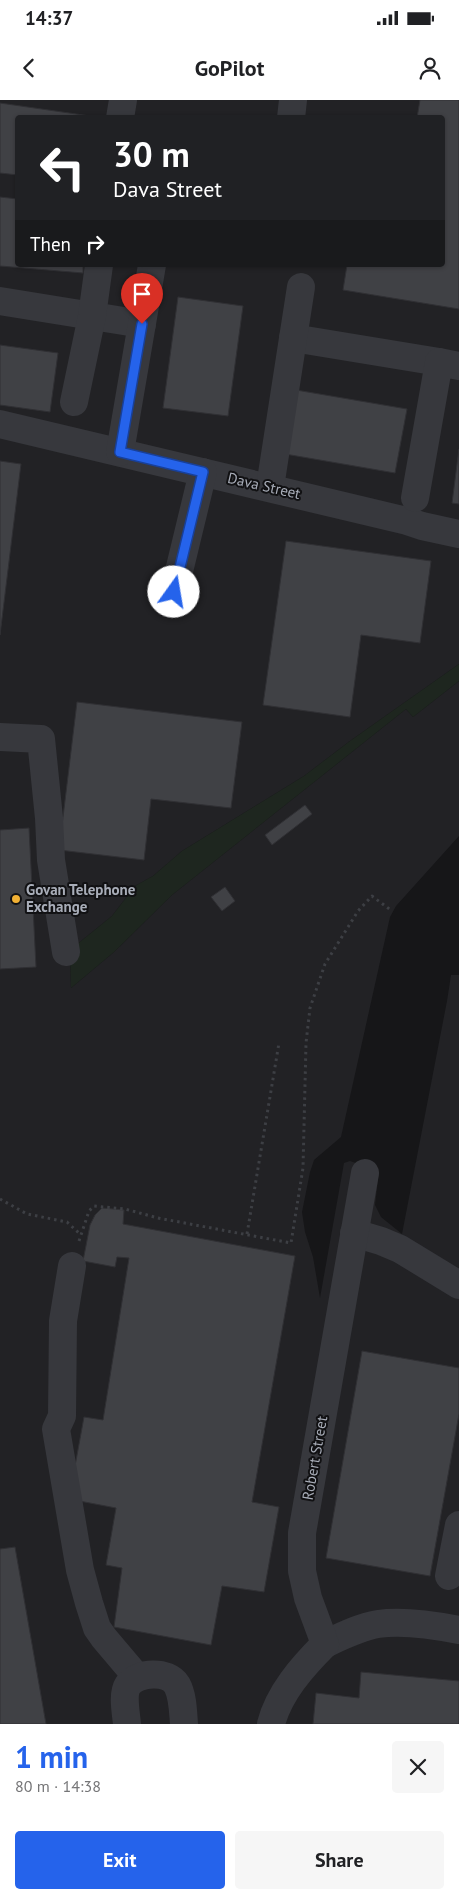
<!DOCTYPE html>
<meta charset="utf-8">
<style>
body{margin:0;font-family:"PT Sans",sans-serif;background:#f6f6f6;color:#202124;height:100vh;display:flex;flex-direction:column;font-size:19px;white-space:nowrap}
*{box-sizing:border-box;margin:0}
p{font-size:16px;color:#757577}
.icon{flex:none;width:28px;height:28px;fill:none;stroke:currentColor;stroke-width:2;stroke-linecap:round;stroke-linejoin:round}
.map{position:relative;height:1624px;overflow:hidden}
.drawer{display:flex;flex-direction:column;background:#fff;flex:1}
.drawer>*{flex:none}
.top-card{position:absolute;left:15px;top:15px;width:430px;height:152px;border-radius:5px;box-shadow:0 1px 4px #0004;background:#202124;color:#fff;overflow:hidden}
.pin{position:absolute;display:grid;place-items:center;width:42px;height:42px;color:#fff;margin:-51px -21px;border-radius:50% 50% 50% 0;rotate:-45deg;box-shadow:0 0 5px #0007}
.pin .icon{rotate:45deg}
.me{position:absolute;width:55px;margin:-28px;rotate:13deg;stroke-linejoin:round;filter:drop-shadow(0 0 4px #0008)}
.turn{display:flex;align-items:center;gap:18px;height:105px;padding:0 15px;font-size:22px}
.turn .icon{width:65px;height:65px;stroke-width:2.5}
.turn b{display:block;font-size:35px;line-height:42px}
.then{display:flex;align-items:center;height:48px;padding:0 15px;background:#0003;gap:10px;font-size:19px}
.round{display:grid;place-items:center;flex:none;width:52px;height:52px;border-radius:5px;background:#f6f6f6}
.head{display:flex;align-items:center;justify-content:space-between;height:85px;padding:0 15px}
h1{font-size:30px;font-weight:700;line-height:38px;color:#2563eb}
.action{display:flex;gap:10px;margin-top:auto;padding:10px 15px}
.action a{flex:1;height:58px;border-radius:5px;background:#2563eb;color:#fff;font-size:20px;font-weight:700;line-height:58px;text-align:center}
.action a+a{background:#f6f6f6;color:#202124}
.status{display:flex;justify-content:space-between;align-items:center;height:35px;padding:0 25px;background:#fff;direction:ltr}
.status svg{height:14px;fill:currentColor}
header{display:flex;justify-content:space-between;align-items:center;height:65px;padding:0 15px;background:#fff;font-size:22px;font-weight:700}
.map>svg:first-child{display:block}
.built{fill:#222225;fill-rule:evenodd}
.green{fill:#1e261f}
.building{fill:#404145;stroke:#303034}
.lines{fill:none;stroke-linecap:round;stroke-linejoin:round}
.path{stroke:#3d3f44;stroke-width:3;stroke-dasharray:2.5 4;stroke-linecap:butt}
.minor{stroke:#37383d;stroke-width:28}
.route-casing{stroke:#184099;stroke-width:12}
.route{stroke:#2563eb;stroke-width:9}
.poi-dot{fill:#f2b134;stroke:#111113;stroke-width:2}
.labels{text-anchor:middle;stroke-width:4;stroke-linejoin:round;paint-order:stroke}
.street-label{font-size:15px;fill:#a8adb8;stroke:#111113}
.poi-label{font-size:15px;font-weight:bold;fill:#a8adb8;stroke:#111113;text-anchor:start}
</style>
<div class="status"><b>14:37</b><svg viewBox="0 0 49 12"><path d="M0 12V9h3v3zM5 12V6h3v6zM10 12V3h3v9zM15 12V0h3v12zM26 1h20v11H26zM47 4h2v5h-2z"/></svg></div>
<header><svg class="icon" aria-label="back" viewBox="0 0 24 24"><path d="M15 5l-7 7 7 7"/></svg>GoPilot<svg class="icon" aria-label="person" viewBox="0 0 24 24"><circle cx="12" cy="8" r="4"/><path d="M4 21q1-7 8-7t8 7"/></svg></header>
<div class="map">
<svg width="459" height="1624" viewBox="0 0 459 1624">
<rect width="100%" height="100%" fill="#161618"/>
<path class="built" d="M0,0H459V564L350,641L304,676L182,751L153,776L135,786L112,816L70,850L71,888L114,852L172,795L406,609L413,617L459,581V736L396,806L390,817L341,1037L314,1060L310,1072L302,1112L305,1132L313,1157L320,1198L344,1063L350,1061L379,1071L375,1105L381,1117L402,1134L447,901L451,875H459V1624H0ZM18,18H442V165H18Z"/>
<path class="green" d="M459,564V581L413,617L406,609L172,795L114,852L71,888L70,850L112,816L135,786L153,776L182,751L304,676L350,641Z"/>
<g class="building">
<path d="M420,0H459V209L343,190L347,165H442V18H417Z"/>
<path d="M0,3L104,18H18V75L0,73Z"/>
<path d="M0,97L18,99V165H83V173L0,166Z"/>
<path d="M178,197L243,206L228,316L163,308Z"/>
<path d="M0,245L58,253L50,312L0,305Z"/>
<path d="M296,290L407,309L395,373L285,354Z"/>
<path d="M459,349V404L452,403Z"/>
<path d="M0,361L21,364L0,535Z"/>
<path d="M286,441L431,461L420,543L361,535L350,617L263,605Z"/>
<path d="M77,602L242,622L231,708L151,699L144,760L59,750Z"/>
<path d="M305,705L312,714L272,745L265,735Z"/>
<path d="M29,728L36,867L0,869V730Z"/>
<path d="M225,787L235,801L222,811L211,797Z"/>
<path d="M102,1108L124,1110L123,1124L295,1156L252,1402L279,1407L264,1492L222,1486L211,1545L114,1527L122,1468L106,1465L116,1408L69,1399L84,1317L103,1320L129,1158L117,1157L115,1167L83,1161L90,1125L95,1115Z"/>
<path d="M362,1251L459,1268V1314L430,1476L326,1458Z"/>
<path d="M15,1447L46,1624H0V1449Z"/>
<path d="M361,1572L459,1581V1624H313L316,1593L359,1598Z"/>
</g>
<g class="lines">
<g class="path">
<path d="M0,1099L27,1114L67,1122L81,1135"/>
<path d="M247,1134L279,943"/>
<path d="M79,1141L89,1111L94,1106L125,1109L158,1118L291,1143L303,1068L306,943L310,908L325,864L358,811L372,796L392,811"/>
</g>
<g class="minor">
<path d="M120,18L123,0"/>
<path d="M291,18L293,0"/>
<path d="M0,201L142,224"/>
<path d="M293,238L439,262"/>
<path d="M74,302L92,216L99,165"/>
<path d="M0,324L407,421L422,426L459,434"/>
<path d="M120,352L152,165"/>
<path d="M270,387L301,187"/>
<path d="M415,398L439,262L459,266"/>
<path d="M174,492L203,372"/>
<path d="M0,637L41,639L49,718L51,760L66,852"/>
<path d="M354,1133L381,1141L400,1149L459,1185"/>
<path d="M72,1166L63,1221L62,1316L56,1329L80,1470L89,1503L97,1528L104,1538L137,1577"/>
<path d="M449,1476L459,1425"/>
<path d="M325,1544C342,1536 360,1527 378,1524C404,1520 434,1525 459,1530"/>
<path d="M127,1624C126,1613 122,1594 128,1585C138,1572 168,1570 177,1585C183,1596 183,1612 184,1624"/>
<path d="M271,1624C279,1593 302,1567 325,1544L308,1498L302,1471V1433L365,1073"/>
</g>
</g>
<g class="lines">
<defs>
<path id="route" d="M142,224L120,352L203,372L174,492"/>
</defs>
<use href="#route" class="route-casing"/>
<use href="#route" class="route"/>
</g>
<circle class="poi-dot" cx="16" cy="799" r="5"/>
<g class="labels">
<g class="street-label">
<text transform="translate(264 386) rotate(13)" y="5">Dava Street</text>
<text transform="translate(315 1358) rotate(-80)" y="5">Robert Street</text>
</g>
<g class="poi-label">
<text x="26" y="795">Govan Telephone<tspan x="26" dy="17">Exchange</tspan></text>
</g>
</g>
</svg>
<div class="pin" style="left:142px;top:224px;background:#d93025"><svg class="icon" aria-label="arrive" viewBox="0 0 24 24"><path d="M6 21V4h12l-3 4 3 4H6"/></svg></div>
<svg class="me" style="left:174px;top:492px" viewBox="-20 -20 40 40"><circle r="19" fill="#fff"/><path d="M0-13L10 11 0 6-10 11z" fill="#2563eb"/></svg>
<div class="top-card">
<div class="turn"><svg class="icon" aria-label="left" viewBox="0 0 24 24"><path d="M17 20v-9H6M10 6l-5 5 5 5"/></svg><div><b>30 m</b>Dava Street</div></div>
<div class="then">Then<svg class="icon" aria-label="right" viewBox="0 0 24 24"><path d="M7 20v-9h11M14 6l5 5-5 5"/></svg></div>
</div>
</div>
<section class="drawer">
<div class="head"><div><h1>1 min</h1><p>80 m · 14:38</p></div><a class="round"><svg class="icon" aria-label="close" viewBox="0 0 24 24"><path d="M6 6l12 12M18 6L6 18"/></svg></a></div>
<div class="action"><a>Exit</a><a>Share</a></div>
</section>
